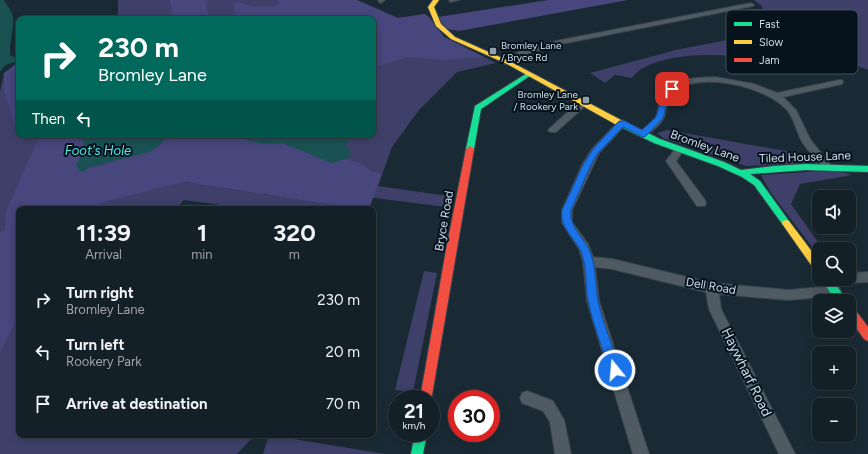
<!DOCTYPE html>
<meta charset="utf-8">
<style>
body{margin:0;font-family:Figtree,sans-serif;background:#1d282f;color:#f1f3f6;height:100vh;display:flex;flex-direction:column;font-size:15px;white-space:nowrap}
*{box-sizing:border-box;margin:0}
p{font-size:13px;color:#9da3a7}
.icon{flex:none;width:22px;height:22px;fill:none;stroke:currentColor;stroke-width:2;stroke-linecap:round;stroke-linejoin:round}
.map{position:relative;flex:1;overflow:hidden}
.drawer{position:absolute;left:16px;top:206px;width:360px;height:232px;display:flex;flex-direction:column;background:#142027;border-radius:8px;box-shadow:0 2px 10px #0003,0 0 0 1px #333e44}
.drawer>*{flex:none}
.guide{position:absolute;left:16px;top:16px;width:360px;height:122px;border-radius:8px;box-shadow:0 2px 10px #0003,0 0 0 1px #333e44;background:#00695c;color:#fff;overflow:hidden}
.controls{position:absolute;left:812px;top:190px;display:grid;gap:8px}
.controls a{display:grid;place-items:center;width:44px;height:44px;border-radius:8px;background:#142027;box-shadow:0 2px 10px #0003,0 0 0 1px #333e44;font-size:20px}
.speed{position:absolute;left:388px;top:390px;display:flex;gap:8px;font-size:20px;font-weight:700;text-align:center}
.speed>*{display:grid;place-content:center;width:52px;height:52px;border-radius:50%;background:#142027;box-shadow:0 2px 10px #0003,0 0 0 1px #333e44;line-height:1}
.speed small{font-size:10px;font-weight:400}
.speed .limit{border:6px solid #d22;background:#fff;color:#111}
.pin{position:absolute;display:grid;place-items:center;width:34px;height:34px;color:#fff;margin:-17px;border-radius:8px;box-shadow:0 2px 6px #0006}
.me{position:absolute;width:44px;margin:-22px;rotate:343deg;stroke-linejoin:round;filter:drop-shadow(0 0 3px #0008)}
.turn{display:flex;align-items:center;gap:14px;height:84px;padding:0 16px;font-size:18px}
.turn .icon{width:52px;height:52px;stroke-width:2.5}
.turn b{display:block;font-size:28px;line-height:34px}
.then{display:flex;align-items:center;height:38px;padding:0 16px;background:#0003;gap:8px;font-size:15px}
.eta{display:flex;justify-content:space-evenly;align-items:center;height:68px;text-align:center}
.eta b{font-size:24px;font-weight:700;line-height:28px}
ul{padding:0;list-style:none}
li{display:flex;align-items:center;gap:12px;height:52px;padding:0 16px}
li div{flex:1}
li b{display:block;font-size:15px}
li em{font-style:normal}
.map>svg:first-child{display:block}
.green{fill:#3f406a}
.forest{fill:#47467d}
.water{fill:#1a5253}
.lines{fill:none;stroke-linecap:round;stroke-linejoin:round}
.street-casing{stroke:#38444d;stroke-width:2}
.fast-casing{stroke:#38444d;stroke-width:2}
.slow-casing{stroke:#38444d;stroke-width:2}
.jam-casing{stroke:#38444d;stroke-width:2}
.street{fill:#4f5a62;fill-rule:evenodd}
.fast{fill:#16e098;fill-rule:evenodd}
.slow{fill:#ffcf43;fill-rule:evenodd}
.jam{fill:#f24e42;fill-rule:evenodd}
.route{fill:#1a73e8;stroke:#114b97}
.poi-dot{fill:#8f9fab;stroke:#07131c;stroke-width:1.5}
.labels{text-anchor:middle;stroke-width:4;stroke-linejoin:round;paint-order:stroke}
.far-poi-label{font-size:10px;fill:#cedeeb;stroke:#07131c;text-anchor:start}
.street-label{font-size:12px;fill:#cedeeb;stroke:#07131c}
.water-label{font-size:13px;font-style:italic;fill:#4aebec;stroke:#07131c}
.near-street-label{font-size:14px;fill:#cedeeb;stroke:#07131c}
.key{fill:#07131c;stroke:#43505a;stroke-width:1}
.key-label{font-size:11px;fill:#cedeeb}
</style>
<div class="map">
<svg width="868" height="454" viewBox="0 0 868 454">
<rect width="100%" height="100%" fill="#1a2a34"/>
<g class="green">
<path d="M118,0H357L398,18L425,14L444,37L496,63L457,72L419,110L392,147L378,186L448,196L446,207L160,171L19,209V225L0,232V92L4,73L19,61V135H373V19H118Z"/>
<path d="M754,0H868V70C852,64 835,57 818,57C807,57 795,61 784,60C742,57 682,47 643,68C638,70 635,75 632,78L615,75L605,83L590,73L680,49L733,39L729,34L768,22L747,9H762V6Z"/>
<path d="M667,130L814,156L819,163L746,166L663,138L657,133Z"/>
<path d="M836,170L852,175L800,184L791,204L823,249H819V256L771,193L761,175Z"/>
<path d="M185,182L357,209H250L184,200L179,206L196,209H90L109,201Z"/>
<path d="M424,271L437,273L413,392L395,390Z"/>
<path d="M19,318V435H255L237,454H0V353Z"/>
<path d="M269,435L385,454H263Z"/>
</g>
<g class="forest">
<path d="M170,0H208L206,5L210,19H174Z"/>
<path d="M278,0H357L398,18L425,14L430,18L444,37L484,57L444,60L407,57L373,68V19H233L235,2C242,2 246,5 252,6C261,8 269,7 279,5Z"/>
<path d="M548,0H628L459,31L446,29L438,17Z"/>
<path d="M19,63V129L16,128L4,90V73Z"/>
<path d="M34,135H83L81,139L84,143L82,154L76,165L90,167L99,166L158,147L164,140L172,135H204L217,139L237,137L271,144L283,143L331,163L346,159L362,164L372,172L382,173L369,209H357L185,182L109,201L90,209H19V318L0,353V231L5,230L6,211L39,137Z"/>
</g>
<g class="water">
<path d="M0,0H4C6,5 11,9 12,14C17,27 7,43 11,56L19,58V62C11,62 3,64 0,73Z"/>
<path d="M83,135H172C164,139 158,147 150,152L90,167L83,172L79,170L76,165L82,154L84,143L81,139Z"/>
<path d="M204,135H352L345,146L352,153L346,159L331,163L283,143L263,144L236,137L217,139Z"/>
</g>
<g class="lines">
<defs>
<g id="street">
<path d="M378,0H385L381,3L379,2Z"/>
<path d="M449,0H459L450,2Z"/>
<path d="M751,3L754,5L753,6L561,44L529,53L511,64H505L504,62L523,49L561,40Z"/>
<path d="M715,77L754,84L777,93L839,80H842L843,82L842,84L783,97L796,110L810,139L830,164L832,166L830,168H824C816,159 807,150 801,140C796,130 794,118 787,110C765,86 701,71 674,91C665,97 668,111 663,119C659,126 652,131 646,136H640L638,134L640,132C645,127 652,123 656,117C659,110 658,102 661,96C671,77 697,78 715,77Z"/>
<path d="M582,101L586,104L585,106L556,132H550L548,130L550,128L579,102Z"/>
<path d="M622,120L627,123L599,153L572,210V222L588,244L593,257L612,259L712,283L788,290L835,286L839,287L841,291L839,295L835,296L788,300L719,294L721,309L795,454H779L709,309L706,292L612,269L595,267L599,301L649,454H633L587,301L583,261L579,249L562,223V210L582,165L592,149L619,121Z"/>
<path d="M679,147L684,150L676,161L705,200L706,203L705,206H697L666,161L676,148Z"/>
<path d="M868,272V282L849,283L845,282L844,279H849V273Z"/>
<path d="M527,391L553,401L564,420L571,454H555L550,422L543,411L522,403L520,398L522,393Z"/>
</g>
<g id="fast">
<path d="M529,72L532,74L531,75L481,109L474,149L473,151H467L466,149L475,106Z"/>
<path d="M615,120H621L660,139L724,162L741,170L774,166L806,164L868,166V172L806,170L750,174L760,181L789,221L790,223L789,225H783L754,185L742,177L718,166L654,143L615,124Z"/>
<path d="M821,279H832L847,301H836Z"/>
<path d="M415,433H427L423,454H411Z"/>
</g>
<g id="slow">
<path d="M433,0H439L434,7L441,24L455,37L511,62L621,120V124H615L507,64L451,39L436,26L428,7Z"/>
<path d="M786,220L789,221L819,261V273L816,272L783,225L782,223L783,221Z"/>
</g>
<g id="jam">
<path d="M470,146L474,149L431,401V399H420L446,250L466,149Z"/>
<path d="M849,305L853,307L868,327V341L864,339L849,318Z"/>
</g>
</defs>
<use href="#street" class="street-casing"/>
<use href="#fast" class="fast-casing"/>
<use href="#slow" class="slow-casing"/>
<use href="#jam" class="jam-casing"/>
<use href="#street" class="street"/>
<use href="#fast" class="fast"/>
<use href="#slow" class="slow"/>
<use href="#jam" class="jam"/>
</g>
<path class="route" d="M669,87L675,89L669,96L663,118L646,136L643,137L623,127L598,153L591,165L571,210C568,227 586,239 591,254C596,268 595,285 598,300C602,322 614,349 621,370L619,374L615,376L611,374L609,370C603,349 592,322 588,300C585,285 587,269 582,254C576,239 559,228 562,210L583,165L593,149L619,121H625L642,130L656,117L662,96Z"/>
<g class="poi-dot">
<rect x="489" y="47" width="8" height="8" rx="2"/>
<rect x="582" y="96" width="8" height="8" rx="2"/>
</g>
<g class="labels">
<g class="far-poi-label">
<text x="501" y="49">Bromley Lane<tspan x="501" dy="12">/ Bryce Rd</tspan></text>
<text x="578" y="98" text-anchor="end">Bromley Lane<tspan x="578" dy="12">/ Rookery Park</tspan></text>
</g>
<g class="street-label">
<text transform="translate(705 146) rotate(20)" y="4">Bromley Lane</text>
<text transform="translate(805 157) rotate(-2)" y="4">Tiled House Lane</text>
<text transform="translate(444 221) rotate(-80)" y="4">Bryce Road</text>
<text transform="translate(711 286) rotate(10)" y="4">Dell Road</text>
</g>
<g class="water-label">
<text x="98" y="155">Foot's Hole</text>
</g>
<g class="near-street-label">
<text transform="translate(747 372) rotate(64)" y="5">Haywharf Road</text>
</g>
</g>
<rect x="726" y="10" width="132" height="64" rx="6" class="key"/>
<rect x="734" y="22" width="18" height="4" fill="#16e098"/>
<rect x="734" y="40" width="18" height="4" fill="#ffcf43"/>
<rect x="734" y="58" width="18" height="4" fill="#f24e42"/>
<g class="key-label">
<text x="759" y="28">Fast</text>
<text x="759" y="46">Slow</text>
<text x="759" y="64">Jam</text>
</g>
</svg>
<div class="controls">
<a><svg class="icon" aria-label="sound" viewBox="0 0 24 24"><path d="M4 9h4l5-4v14l-5-4H4zM17 9q2 3 0 6"/></svg></a>
<a><svg class="icon" aria-label="search" viewBox="0 0 24 24"><circle cx="10" cy="10" r="6"/><path d="M15 15l6 6"/></svg></a>
<a><svg class="icon" aria-label="layers" viewBox="0 0 24 24"><path d="M12 4l9 5-9 5-9-5zM3 14l9 5 9-5"/></svg></a>
<a>+</a>
<a>−</a>
</div>
<div class="speed"><div>21<small>km/h</small></div><div class="limit">30</div></div>
<div class="pin" style="left:672px;top:89px;background:#d93025"><svg class="icon" aria-label="arrive" viewBox="0 0 24 24"><path d="M6 21V4h12l-3 4 3 4H6"/></svg></div>
<svg class="me" style="left:615px;top:370px" viewBox="-20 -20 40 40"><circle r="17" fill="#1a73e8" stroke="#fff" stroke-width="3"/><path d="M0-11L8 9 0 5-8 9z" fill="#fff"/></svg>
<div class="guide">
<div class="turn"><svg class="icon" aria-label="right" viewBox="0 0 24 24"><path d="M7 20v-9h11M14 6l5 5-5 5"/></svg><div><b>230 m</b>Bromley Lane</div></div>
<div class="then">Then<svg class="icon" aria-label="left" viewBox="0 0 24 24"><path d="M17 20v-9H6M10 6l-5 5 5 5"/></svg></div>
</div>
<section class="drawer">
<div class="eta">
<div><b>11:39</b><p>Arrival</p></div>
<div><b>1</b><p>min</p></div>
<div><b>320</b><p>m</p></div>
</div>
<ul>
<li><svg class="icon" aria-label="right" viewBox="0 0 24 24"><path d="M7 20v-9h11M14 6l5 5-5 5"/></svg><div><b>Turn right</b><p>Bromley Lane</p></div><em>230 m</em></li>
<li><svg class="icon" aria-label="left" viewBox="0 0 24 24"><path d="M17 20v-9H6M10 6l-5 5 5 5"/></svg><div><b>Turn left</b><p>Rookery Park</p></div><em>20 m</em></li>
<li><svg class="icon" aria-label="arrive" viewBox="0 0 24 24"><path d="M6 21V4h12l-3 4 3 4H6"/></svg><div><b>Arrive at destination</b></div><em>70 m</em></li>
</ul>
</section>
</div>
